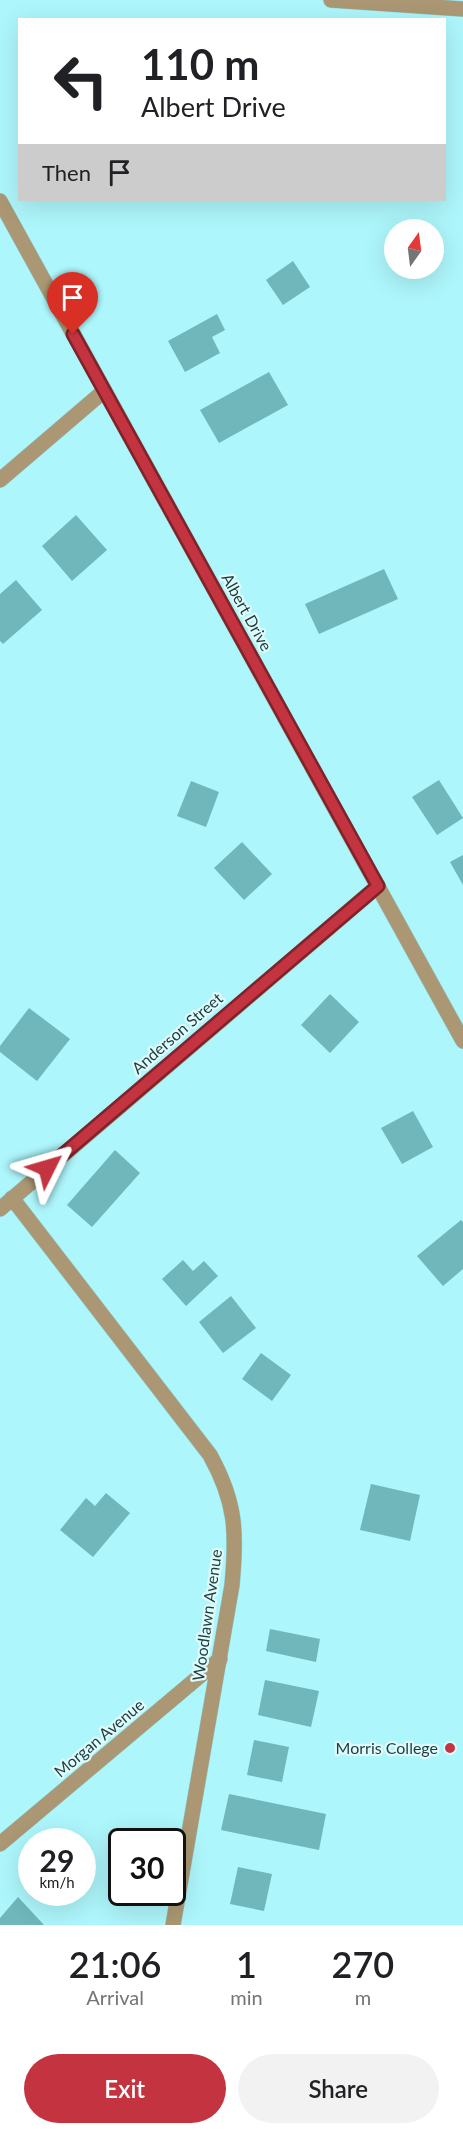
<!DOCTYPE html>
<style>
body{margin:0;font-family:Lato,sans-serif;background:#f2f2f2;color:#202124;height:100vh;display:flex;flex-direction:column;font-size:22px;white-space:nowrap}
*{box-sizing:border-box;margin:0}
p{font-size:20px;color:#757577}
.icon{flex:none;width:33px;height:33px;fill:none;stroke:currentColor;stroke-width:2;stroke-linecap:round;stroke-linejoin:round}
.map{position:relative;height:1925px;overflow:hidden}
.sheet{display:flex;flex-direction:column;background:#fff;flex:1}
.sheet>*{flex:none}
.banner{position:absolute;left:18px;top:18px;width:428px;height:183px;border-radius:0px;box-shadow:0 6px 24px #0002;background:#fff;color:#202124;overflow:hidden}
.needle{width:39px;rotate:14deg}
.buttons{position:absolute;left:384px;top:219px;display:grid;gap:12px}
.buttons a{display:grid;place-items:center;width:60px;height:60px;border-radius:50%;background:#fff;box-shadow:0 6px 24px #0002;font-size:30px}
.speed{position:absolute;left:18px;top:1828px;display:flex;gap:12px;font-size:30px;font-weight:700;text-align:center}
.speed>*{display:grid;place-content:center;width:78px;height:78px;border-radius:50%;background:#fff;box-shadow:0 6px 24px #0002;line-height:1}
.speed small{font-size:15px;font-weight:400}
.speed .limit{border:3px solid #111;border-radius:9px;background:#fff;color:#111}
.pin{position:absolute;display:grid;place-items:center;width:51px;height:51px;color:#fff;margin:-62px -26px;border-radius:50% 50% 50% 0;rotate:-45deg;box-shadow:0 0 6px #0007}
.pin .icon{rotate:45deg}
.me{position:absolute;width:66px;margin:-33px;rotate:50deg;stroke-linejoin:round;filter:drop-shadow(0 0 4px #0008)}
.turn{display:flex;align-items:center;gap:21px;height:126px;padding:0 24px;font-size:27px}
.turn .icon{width:78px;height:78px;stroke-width:2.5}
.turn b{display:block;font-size:42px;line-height:51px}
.then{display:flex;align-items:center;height:57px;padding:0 24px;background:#0003;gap:12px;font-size:22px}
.eta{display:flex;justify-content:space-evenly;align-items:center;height:102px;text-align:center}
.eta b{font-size:36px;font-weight:600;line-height:42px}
.cta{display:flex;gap:12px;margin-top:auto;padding:12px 24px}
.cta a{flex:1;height:69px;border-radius:36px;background:#c43440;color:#fff;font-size:24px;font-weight:600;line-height:69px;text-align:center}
.cta a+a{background:#f2f2f2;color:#202124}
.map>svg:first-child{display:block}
.building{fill:#6fb7bb}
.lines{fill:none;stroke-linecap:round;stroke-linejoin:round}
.minor-casing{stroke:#90d1d5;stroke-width:16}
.minor{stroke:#ab9773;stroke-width:15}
.route-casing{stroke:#7f222a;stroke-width:15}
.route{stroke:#c43440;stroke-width:10}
.poi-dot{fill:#c43440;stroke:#dffbfc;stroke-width:2}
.labels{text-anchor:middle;stroke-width:4.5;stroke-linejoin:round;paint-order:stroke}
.street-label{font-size:16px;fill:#1e3c3d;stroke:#dffbfc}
.poi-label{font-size:16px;fill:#1e3c3d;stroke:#dffbfc;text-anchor:end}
</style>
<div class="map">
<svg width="463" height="1925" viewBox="0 0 463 1925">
<rect width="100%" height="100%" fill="#adf6fb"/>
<g class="building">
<path d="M293,261L310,287L283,305L266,280Z"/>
<path d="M217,314L225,330L212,337L220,353L185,372L168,341Z"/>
<path d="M269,372L288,405L219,443L200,410Z"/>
<path d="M76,515L107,550L72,581L42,546Z"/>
<path d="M384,569L398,599L319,634L305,604Z"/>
<path d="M16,580L42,610L3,644L0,641V594Z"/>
<path d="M439,780L463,818L437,835L412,797Z"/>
<path d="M191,781L219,792L206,827L177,816Z"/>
<path d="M242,842L272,874L244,900L214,868Z"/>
<path d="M463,855V885L450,862Z"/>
<path d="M330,994L359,1022L330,1053L301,1025Z"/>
<path d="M29,1008L70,1039L37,1081L0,1052V1046Z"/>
<path d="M413,1111L433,1147L402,1164L381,1128Z"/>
<path d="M115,1150L140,1173L92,1227L67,1205Z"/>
<path d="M461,1220L463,1222V1269L443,1286L417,1256Z"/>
<path d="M183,1260L193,1271L204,1261L218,1276L186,1306L162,1279Z"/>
<path d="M231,1296L256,1328L223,1353L199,1322Z"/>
<path d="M261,1353L291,1375L272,1401L242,1379Z"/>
<path d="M371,1484L420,1495L410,1541L360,1530Z"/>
<path d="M106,1493L130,1513L93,1557L60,1530L86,1498L95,1506Z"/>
<path d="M270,1629L320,1639L316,1662L266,1651Z"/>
<path d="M265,1680L319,1691L311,1727L258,1715Z"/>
<path d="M254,1740L289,1747L282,1782L247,1775Z"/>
<path d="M229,1794L326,1814L319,1850L221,1830Z"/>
<path d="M238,1867L272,1874L264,1911L230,1904Z"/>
<path d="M18,1897L44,1925H0V1918Z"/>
</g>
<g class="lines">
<defs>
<g id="minor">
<path d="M331,0L463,9"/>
<path d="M0,201L463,1041"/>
<path d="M0,480L104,391"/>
<path d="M12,1198L210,1455C236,1502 237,1532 232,1585L173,1925"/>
<path d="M0,1209L378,886"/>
<path d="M0,1844L220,1659"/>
</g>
</defs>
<use href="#minor" class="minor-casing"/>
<use href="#minor" class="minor"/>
</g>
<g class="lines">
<defs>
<path id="route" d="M47,1168L378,886L73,334"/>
</defs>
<use href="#route" class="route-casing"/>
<use href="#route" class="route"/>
</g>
<circle class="poi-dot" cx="450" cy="1748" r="6"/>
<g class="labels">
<g class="street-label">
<text transform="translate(247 612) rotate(61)" y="6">Albert Drive</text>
<text transform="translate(177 1033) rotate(-41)" y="6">Anderson Street</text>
<text transform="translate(207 1615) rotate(-82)" y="6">Woodlawn Avenue</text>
<text transform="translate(99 1738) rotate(-40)" y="6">Morgan Avenue</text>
</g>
<g class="poi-label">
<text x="438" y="1754">Morris College</text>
</g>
</g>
</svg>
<div class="buttons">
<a><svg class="needle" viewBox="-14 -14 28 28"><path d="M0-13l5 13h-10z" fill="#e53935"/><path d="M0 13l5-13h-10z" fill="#757577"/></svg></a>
</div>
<div class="speed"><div>29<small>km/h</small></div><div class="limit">30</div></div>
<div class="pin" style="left:73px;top:334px;background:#d93025"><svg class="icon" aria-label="arrive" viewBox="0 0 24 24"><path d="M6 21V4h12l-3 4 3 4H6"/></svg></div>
<svg class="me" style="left:47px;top:1168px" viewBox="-20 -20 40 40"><path d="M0-17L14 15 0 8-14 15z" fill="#c43440" stroke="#fff" stroke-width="4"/></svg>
<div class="banner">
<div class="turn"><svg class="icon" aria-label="left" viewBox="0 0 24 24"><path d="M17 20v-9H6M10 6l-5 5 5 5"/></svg><div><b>110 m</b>Albert Drive</div></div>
<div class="then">Then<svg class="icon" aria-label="arrive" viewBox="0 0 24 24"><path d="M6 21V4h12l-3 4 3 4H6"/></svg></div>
</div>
</div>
<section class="sheet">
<div class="eta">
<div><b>21:06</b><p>Arrival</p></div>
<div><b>1</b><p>min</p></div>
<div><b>270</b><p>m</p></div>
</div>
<div class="cta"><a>Exit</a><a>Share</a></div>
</section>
